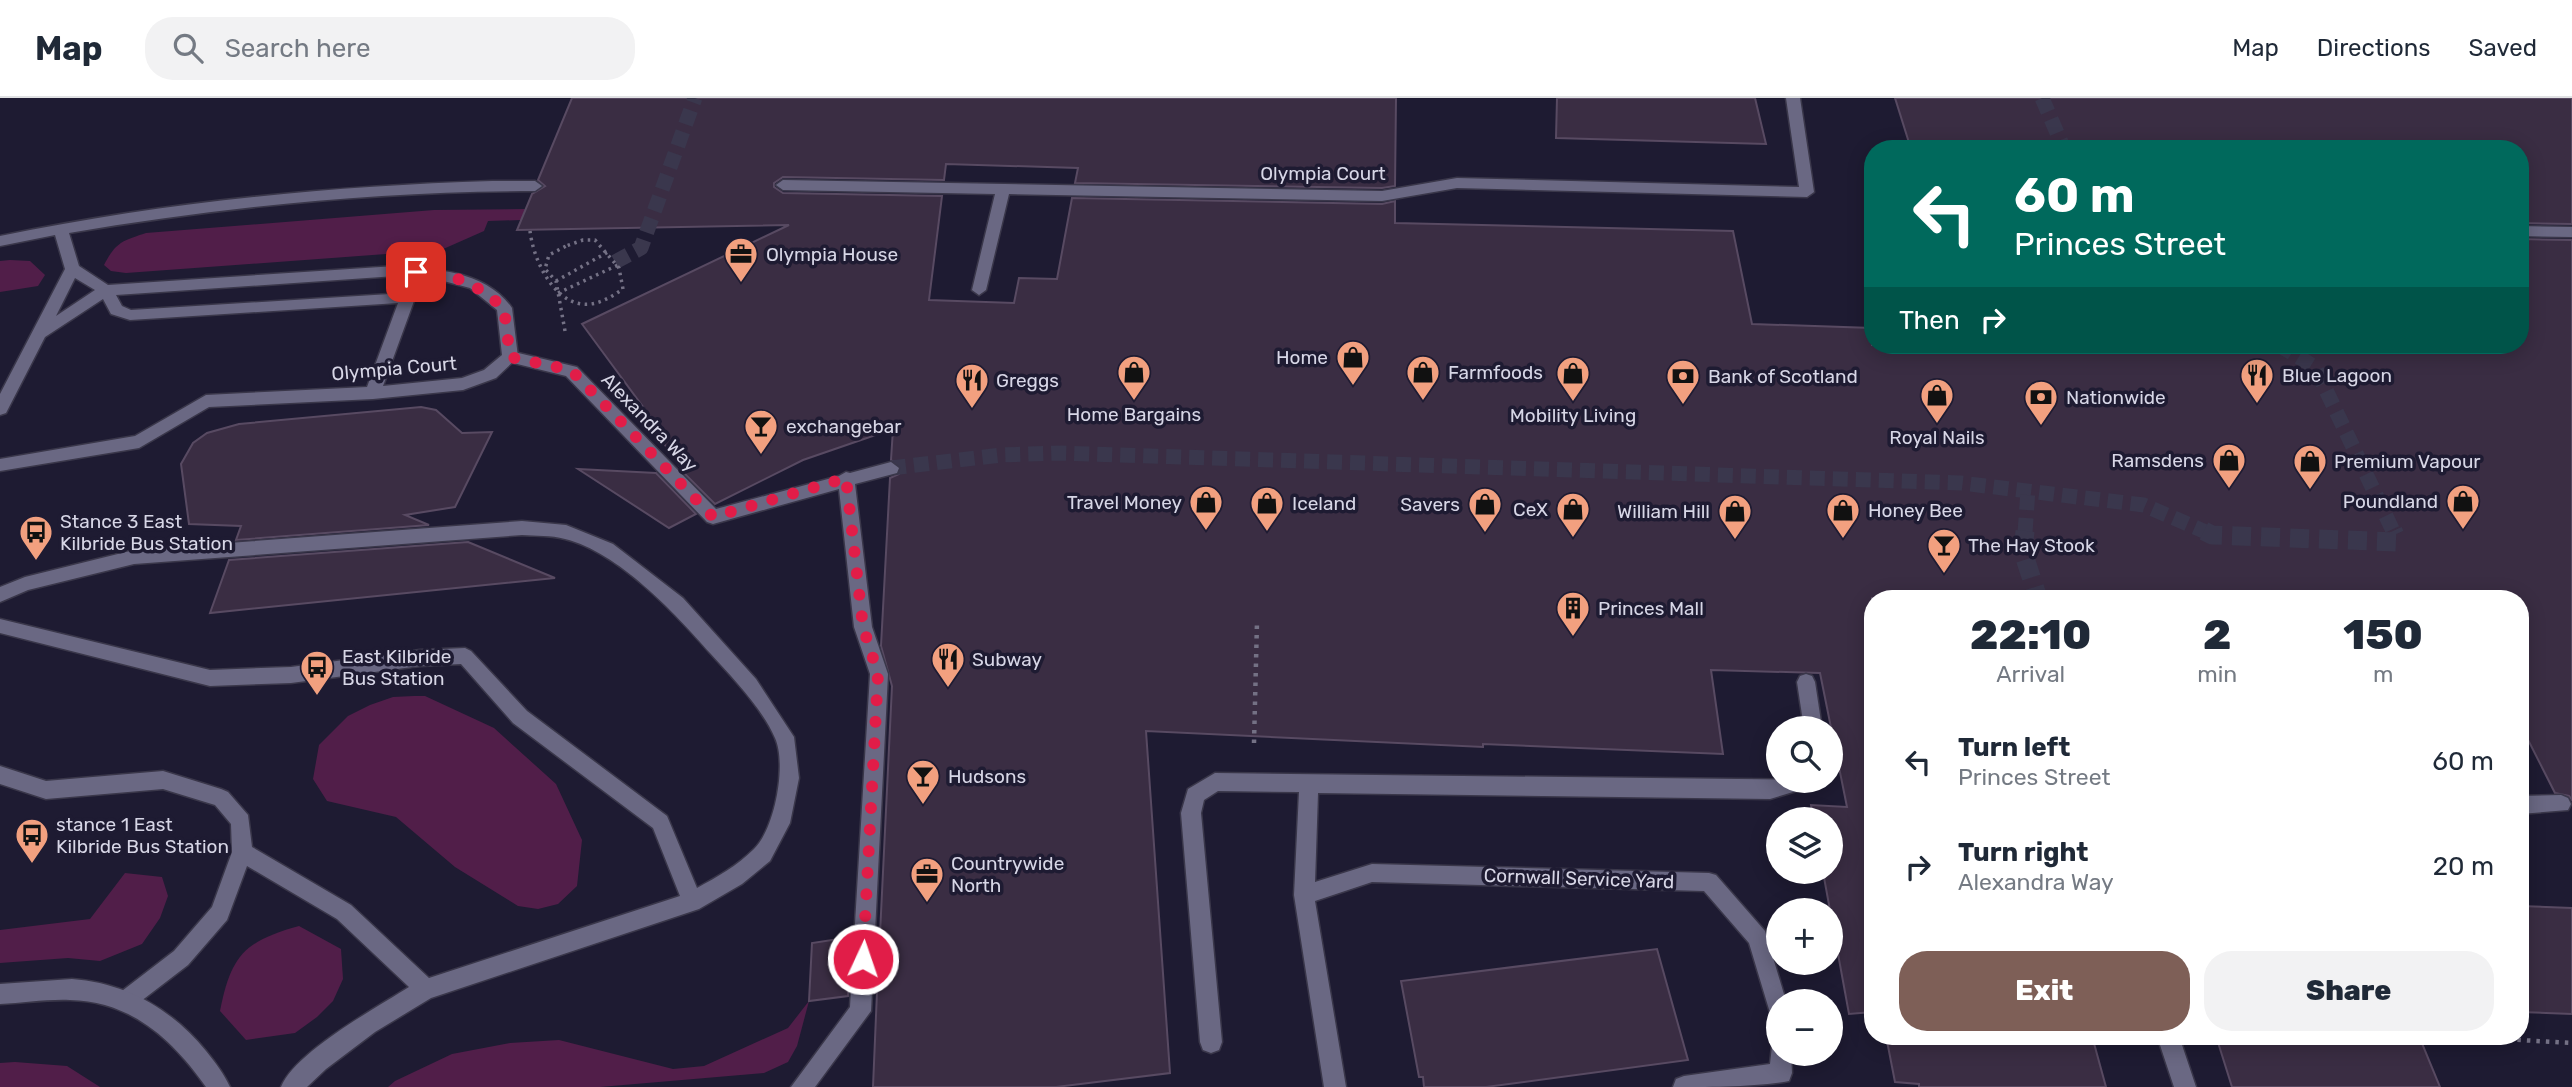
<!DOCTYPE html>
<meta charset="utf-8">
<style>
body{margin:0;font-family:Rubik,sans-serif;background:#f2f2f3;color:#1f2937;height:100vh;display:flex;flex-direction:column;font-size:26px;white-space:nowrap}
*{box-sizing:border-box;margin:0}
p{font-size:23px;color:#747a83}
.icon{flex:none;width:38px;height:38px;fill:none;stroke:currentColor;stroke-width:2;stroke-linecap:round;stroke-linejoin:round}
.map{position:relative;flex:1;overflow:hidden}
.sheet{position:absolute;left:1864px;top:492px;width:665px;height:455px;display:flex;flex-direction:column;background:#fff;border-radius:28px;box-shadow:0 4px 18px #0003}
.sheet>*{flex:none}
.top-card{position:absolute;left:1864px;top:42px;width:665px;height:214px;border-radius:28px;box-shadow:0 4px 18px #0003;background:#00695c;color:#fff;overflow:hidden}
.buttons{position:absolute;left:1766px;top:618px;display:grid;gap:14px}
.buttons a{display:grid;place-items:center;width:77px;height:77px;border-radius:50%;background:#fff;box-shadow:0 4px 18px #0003;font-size:35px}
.pin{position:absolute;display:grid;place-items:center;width:60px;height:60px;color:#fff;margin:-30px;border-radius:14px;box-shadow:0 4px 10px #0006}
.me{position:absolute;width:77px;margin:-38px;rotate:3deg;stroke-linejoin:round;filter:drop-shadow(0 0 5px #0008)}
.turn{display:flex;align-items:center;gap:24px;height:147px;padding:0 35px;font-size:32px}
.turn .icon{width:91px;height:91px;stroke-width:2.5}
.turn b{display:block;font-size:49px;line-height:60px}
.then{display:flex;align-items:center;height:66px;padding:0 35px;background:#0003;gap:14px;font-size:26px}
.eta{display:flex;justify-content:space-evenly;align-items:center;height:119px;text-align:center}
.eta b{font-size:42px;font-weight:800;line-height:49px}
.action{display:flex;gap:14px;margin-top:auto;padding:14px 35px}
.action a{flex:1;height:80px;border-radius:28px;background:#7e5f57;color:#fff;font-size:28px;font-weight:800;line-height:80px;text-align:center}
.action a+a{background:#f2f2f3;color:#1f2937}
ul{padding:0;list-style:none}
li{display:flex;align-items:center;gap:21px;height:105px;padding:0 35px}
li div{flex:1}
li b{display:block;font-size:26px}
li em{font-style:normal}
header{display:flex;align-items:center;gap:42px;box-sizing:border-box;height:98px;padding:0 35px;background:#fff;border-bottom:2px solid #e0e1e3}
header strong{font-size:33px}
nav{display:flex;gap:38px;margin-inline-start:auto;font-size:24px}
.search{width:490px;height:63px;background:#f2f2f3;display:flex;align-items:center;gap:18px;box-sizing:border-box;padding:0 24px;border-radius:28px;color:#747a83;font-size:26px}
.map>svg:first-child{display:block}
.green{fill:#511e49}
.building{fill:#3a2d43;stroke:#584a62;stroke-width:2}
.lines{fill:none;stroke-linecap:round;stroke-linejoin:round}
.pedestrian-tunnel-far1{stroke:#3a374d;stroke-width:15;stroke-dasharray:15 8;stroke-linecap:butt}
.pedestrian-tunnel{stroke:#3a374d;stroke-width:19;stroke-dasharray:19 10;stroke-linecap:butt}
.service-casing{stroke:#3a374a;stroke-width:3}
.pedestrian-casing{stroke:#3a374a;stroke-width:3}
.tertiary-casing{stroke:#3a374a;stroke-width:3}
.path-far1{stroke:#747185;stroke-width:3.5;stroke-dasharray:2.5 4.5;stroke-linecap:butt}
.path{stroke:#747185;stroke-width:4.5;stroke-dasharray:3.5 6;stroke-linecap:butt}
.service{fill:#6a6883;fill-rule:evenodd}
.pedestrian{fill:#6a6883;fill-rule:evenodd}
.tertiary{fill:#6a6883;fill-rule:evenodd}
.path-bridge{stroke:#747185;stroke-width:3.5;stroke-dasharray:2.5 4.5;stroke-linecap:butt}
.route{stroke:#e11d48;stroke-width:12;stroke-dasharray:0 21.6}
.labels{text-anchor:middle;stroke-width:7;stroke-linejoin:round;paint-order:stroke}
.street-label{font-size:19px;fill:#d7d6e6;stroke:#1e1b32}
.poi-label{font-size:19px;fill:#d7d6e6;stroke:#1e1b32;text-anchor:start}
</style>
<header>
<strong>Map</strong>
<div class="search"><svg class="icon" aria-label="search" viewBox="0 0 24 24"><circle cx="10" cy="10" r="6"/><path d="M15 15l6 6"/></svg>Search here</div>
<nav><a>Map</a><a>Directions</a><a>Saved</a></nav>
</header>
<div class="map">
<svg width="2572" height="989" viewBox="0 0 2572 989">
<rect width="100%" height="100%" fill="#1e1b32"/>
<g class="green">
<path d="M525,111L521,122L488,123L484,133L441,152L126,175L111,173L104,167C116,144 122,143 146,135L434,112Z"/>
<path d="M10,162L30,163L45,177L38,188L0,194V163Z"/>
<path d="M414,598H425L494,630L556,686L582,742L577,788L558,806L538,811L518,808L455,769L396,719L327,703L313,681L319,647L348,618L370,607L393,599Z"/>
<path d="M125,775L162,779L168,798L160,820L142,846L100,863L68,860L0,865V832L90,821Z"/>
<path d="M299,828L341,851L343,881L333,903L317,919L295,935L246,942L220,913C231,857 245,843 299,828Z"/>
<path d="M809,903L797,948L788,964L764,975L600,989H388L395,983L452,956L510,945L559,942L673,971L704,968L788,930Z"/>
<path d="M15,964L67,968L100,989H0V965Z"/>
</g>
<g class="building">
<path d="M572,0H1396L1395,88L1382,90L1075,85L1078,70L946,66L944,82L783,79L774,85V89L783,95L942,98L929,202L1014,205L1019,180L1057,181L1072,100L1382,106L1395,103V125L1733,133L1752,226L1872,230V247H2520V141L2572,142V702L2569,698L2555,695L2520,626V500H1872V914L1849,916L1823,774H1830V721H1813L1811,707L1847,709L1820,575L1711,572L1723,656L1483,646V649L1146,633L1170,975L1056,989H873L877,894L875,895L878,836H880L892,588L881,548L890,380L899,376L902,369L891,362L893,331L803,362L715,406L685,376L656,334L660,332L582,226L789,127L517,132L532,96L545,88L538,82Z"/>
<path d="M1557,0H1755L1766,46L1556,40Z"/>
<path d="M1895,0H2572V126L2520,125V51H1911Z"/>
<path d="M421,309L436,312L462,335L492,334L455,409L405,417L429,427L236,442L241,428L189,426L181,366L193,345L207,335L239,326Z"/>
<path d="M578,371L656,375L696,416L669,430Z"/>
<path d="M468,444L555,480L210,515L229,462Z"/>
<path d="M2520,808L2572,810V916L2520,914Z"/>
<path d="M852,839L848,898L809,903L812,845Z"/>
<path d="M1657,851L1688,962L1486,989H1424L1423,979H1419L1401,883Z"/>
<path d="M1886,938H2092L2106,989H1919V986L1895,984Z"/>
<path d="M2216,938H2419L2440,989H2232Z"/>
</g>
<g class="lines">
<g class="pedestrian-tunnel-far1">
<path d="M2042,0L2064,51"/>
<path d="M615,164L641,150L695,0"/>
<path d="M2279,247L2315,269L2394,435"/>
<path d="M891,370L1001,357L1062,355L1961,385L2144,407L2208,435"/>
<path d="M2025,435L2028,392"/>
</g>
<g class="pedestrian-tunnel">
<path d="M2025,433L2023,454L2038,500"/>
<path d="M2204,433L2212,437L2398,444L2393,433"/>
</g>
<defs>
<g id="service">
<path d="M1786,0H1800L1814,94L1807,99L1457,90L1382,103L1009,96L986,192L979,197L972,192L995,96L783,92L776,87L783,82L1382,93L1457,80L1799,89Z"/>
<path d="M492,83H535L542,88L535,93C379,93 223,109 69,135L79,168L108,187L396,168C436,171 486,173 512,210L518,259L496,280L463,292L373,301L209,309L139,350L0,373V361L135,338L206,297L367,289L398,205L130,222L111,216L103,201L45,239L6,315L0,317V296L65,171L55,137L0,148V138C159,105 327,88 492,83ZM396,178L436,181L470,190L497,212L502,257L484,272L462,280L383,288L414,203L406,195L131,212L122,208L116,197ZM75,180L95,192L56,218Z"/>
<path d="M522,423L566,427L613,446L683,500L756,581L794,639L799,680L790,725L770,763L742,786L699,811L431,900L375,934L326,971L307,989H281C295,954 376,910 409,889L337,821L247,768L227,822L188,867L132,910L125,913L118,910L115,903L118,896L174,853L212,809L232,754L231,726L215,707L163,691L46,701L0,686V668L46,683L163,673L221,691L228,694L248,717L252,749L351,807L429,880L680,798L653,730L513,625L461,566L420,568L291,585L210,588L0,535V521L210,572L291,569L420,552L465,550L471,553L527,613L667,718L697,790C717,779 737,768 754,751C775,731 787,666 775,640C762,610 732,579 710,555C675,515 618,454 565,441C551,437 536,438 522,437L134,466L28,492L0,504V489L25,479L134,452Z"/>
<path d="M1806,576L1812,578L1815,584L1822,630H1804L1797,584L1800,578Z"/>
<path d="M1215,675L1815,682L1813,688L1770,701L1318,695L1315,784L1372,766L1709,775L1716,777L1765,833L1786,903H1778V921L1771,918L1749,845L1704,793L1372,784L1315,803L1346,989H1324L1294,797L1299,694L1218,693L1204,702L1201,715L1222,944L1219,952L1211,955L1203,952L1200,944L1181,715L1188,691Z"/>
<path d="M2561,697L2568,700L2571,706L2568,712L2520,716V698Z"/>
<path d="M1778,946V956H1791L1792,975L1789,983C1757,989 1707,989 1673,989L1676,981L1684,978L1770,966L1772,948Z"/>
</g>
<g id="pedestrian">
<path d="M2520,128L2572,129V139L2520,138Z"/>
<path d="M510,253L577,269L716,411L839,378L846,374L850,375L891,364L899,370L897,375L855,386L872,529L888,576L871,913L815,989H791L850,909L870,576L854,529L839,391L713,426L707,424L566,278L505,263L502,259Z"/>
<path d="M2157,938H2179L2196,989H2174Z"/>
</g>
<path id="tertiary" d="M72,881C126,885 172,911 206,953C215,964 224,976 230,989H206C173,942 131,903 70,902C47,901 23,905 0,906V886Z"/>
</defs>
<use href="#service" class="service-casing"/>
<use href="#pedestrian" class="pedestrian-casing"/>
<use href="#tertiary" class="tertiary-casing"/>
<g class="path-far1">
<path d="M556,183L608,154"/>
<path d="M558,195L618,167"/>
<path d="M565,233L556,183L545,171L549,157L566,148"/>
</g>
<g class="path">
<path d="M1254,645L1257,524"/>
<path d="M2451,938L2572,945"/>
</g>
<use href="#service" class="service"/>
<use href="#pedestrian" class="pedestrian"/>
<use href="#tertiary" class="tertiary"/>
<path class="path-bridge" d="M530,133C533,159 551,202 582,206C597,208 611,199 623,191L619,170L595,142H583L566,148"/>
</g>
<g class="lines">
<path class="route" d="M416,174C459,178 472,183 504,210L510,259L571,272L713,419L846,380L863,529L878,576L863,861"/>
</g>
<defs>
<symbol id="office-pin" viewBox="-11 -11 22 30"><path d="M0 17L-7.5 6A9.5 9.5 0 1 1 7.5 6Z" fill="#f2a07f" stroke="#1e1b32"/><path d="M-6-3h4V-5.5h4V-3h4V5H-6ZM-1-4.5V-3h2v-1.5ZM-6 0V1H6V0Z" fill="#111"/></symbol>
<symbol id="shop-pin" viewBox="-11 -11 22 30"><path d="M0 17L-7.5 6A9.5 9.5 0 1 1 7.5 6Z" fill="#f2a07f" stroke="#1e1b32"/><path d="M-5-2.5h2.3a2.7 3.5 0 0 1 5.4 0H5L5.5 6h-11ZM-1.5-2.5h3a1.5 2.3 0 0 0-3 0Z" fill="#111"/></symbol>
<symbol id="restaurant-pin" viewBox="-11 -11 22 30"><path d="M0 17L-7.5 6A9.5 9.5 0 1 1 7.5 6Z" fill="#f2a07f" stroke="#1e1b32"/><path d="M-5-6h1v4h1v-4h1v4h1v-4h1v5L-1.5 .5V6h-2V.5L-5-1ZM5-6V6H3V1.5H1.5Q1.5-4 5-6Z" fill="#111"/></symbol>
<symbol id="bank-pin" viewBox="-11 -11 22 30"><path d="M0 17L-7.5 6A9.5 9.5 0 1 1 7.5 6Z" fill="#f2a07f" stroke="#1e1b32"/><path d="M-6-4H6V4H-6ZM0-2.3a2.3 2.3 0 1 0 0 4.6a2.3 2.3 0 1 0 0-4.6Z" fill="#111"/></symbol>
<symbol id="bar-pin" viewBox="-11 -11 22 30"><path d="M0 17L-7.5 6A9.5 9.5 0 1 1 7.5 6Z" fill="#f2a07f" stroke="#1e1b32"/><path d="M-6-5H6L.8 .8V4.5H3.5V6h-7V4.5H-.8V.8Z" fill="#111"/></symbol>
<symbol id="bus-pin" viewBox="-11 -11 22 30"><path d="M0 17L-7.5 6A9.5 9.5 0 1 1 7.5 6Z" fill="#f2a07f" stroke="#1e1b32"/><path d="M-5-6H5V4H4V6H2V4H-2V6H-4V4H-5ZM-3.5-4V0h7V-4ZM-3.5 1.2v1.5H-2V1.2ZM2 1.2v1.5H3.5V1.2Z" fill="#111"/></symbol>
<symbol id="building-pin" viewBox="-11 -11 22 30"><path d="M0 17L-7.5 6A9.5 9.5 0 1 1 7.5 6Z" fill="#f2a07f" stroke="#1e1b32"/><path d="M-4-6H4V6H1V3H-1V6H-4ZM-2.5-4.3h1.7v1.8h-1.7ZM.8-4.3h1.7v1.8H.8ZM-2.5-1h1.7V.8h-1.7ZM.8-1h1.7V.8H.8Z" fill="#111"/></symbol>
</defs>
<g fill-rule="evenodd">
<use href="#office-pin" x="722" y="137" width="38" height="52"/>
<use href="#shop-pin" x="1334" y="240" width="38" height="52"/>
<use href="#shop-pin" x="1115" y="255" width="38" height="52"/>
<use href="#shop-pin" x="1404" y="255" width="38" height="52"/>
<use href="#shop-pin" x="1554" y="256" width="38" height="52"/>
<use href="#restaurant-pin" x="2238" y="258" width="38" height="52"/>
<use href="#bank-pin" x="1664" y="259" width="38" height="52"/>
<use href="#restaurant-pin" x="953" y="263" width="38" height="52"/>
<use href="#shop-pin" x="1918" y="278" width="38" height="52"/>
<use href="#bank-pin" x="2022" y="280" width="38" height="52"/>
<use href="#bar-pin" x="742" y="309" width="38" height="52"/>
<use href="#shop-pin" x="2210" y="343" width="38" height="52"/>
<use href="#shop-pin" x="2291" y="344" width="38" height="52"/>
<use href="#shop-pin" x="2444" y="384" width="38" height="52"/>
<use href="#shop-pin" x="1187" y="385" width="38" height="52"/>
<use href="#shop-pin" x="1248" y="386" width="38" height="52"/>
<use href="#shop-pin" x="1466" y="387" width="38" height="52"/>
<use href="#shop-pin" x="1554" y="392" width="38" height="52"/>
<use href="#shop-pin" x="1824" y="393" width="38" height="52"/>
<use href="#shop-pin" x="1716" y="394" width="38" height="52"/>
<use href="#bus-pin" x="17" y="415" width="38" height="52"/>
<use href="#bar-pin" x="1925" y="428" width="38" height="52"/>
<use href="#building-pin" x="1554" y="491" width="38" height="52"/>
<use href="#restaurant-pin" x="929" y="542" width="38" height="52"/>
<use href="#bus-pin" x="298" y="550" width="38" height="52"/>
<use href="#bar-pin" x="904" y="659" width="38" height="52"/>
<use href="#bus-pin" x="13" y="718" width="38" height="52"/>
<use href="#office-pin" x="908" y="757" width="38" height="52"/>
</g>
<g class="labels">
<g class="street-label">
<text x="1323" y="82">Olympia Court</text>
<text transform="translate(394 270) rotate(-5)" y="7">Olympia Court</text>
<text transform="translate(650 324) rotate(46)" y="7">Alexandra Way</text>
<text transform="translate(1579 780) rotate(2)" y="7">Cornwall Service Yard</text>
</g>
<g class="poi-label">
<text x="766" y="163">Olympia House</text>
<text x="1328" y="266" text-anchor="end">Home</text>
<text x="1448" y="281">Farmfoods</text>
<text x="2282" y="284">Blue Lagoon</text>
<text x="1708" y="285">Bank of Scotland</text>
<text x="996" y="289">Greggs</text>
<text x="2066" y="306">Nationwide</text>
<text x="1134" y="323" text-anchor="middle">Home Bargains</text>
<text x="1573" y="324" text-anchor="middle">Mobility Living</text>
<text x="786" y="335">exchangebar</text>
<text x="1937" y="346" text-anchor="middle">Royal Nails</text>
<text x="2204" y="369" text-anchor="end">Ramsdens</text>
<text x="2334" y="370">Premium Vapour</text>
<text x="2438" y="410" text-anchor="end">Poundland</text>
<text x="1182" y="411" text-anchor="end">Travel Money</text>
<text x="1292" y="412">Iceland</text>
<text x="1460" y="413" text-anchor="end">Savers</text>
<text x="1548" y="418" text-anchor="end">CeX</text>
<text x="1868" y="419">Honey Bee</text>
<text x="1710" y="420" text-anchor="end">William Hill</text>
<text x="60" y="430">Stance 3 East<tspan x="60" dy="22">Kilbride Bus Station</tspan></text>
<text x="1968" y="454">The Hay Stook</text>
<text x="1598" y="517">Princes Mall</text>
<text x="342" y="565">East Kilbride<tspan x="342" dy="22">Bus Station</tspan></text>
<text x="972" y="568">Subway</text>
<text x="948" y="685">Hudsons</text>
<text x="56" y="733">stance 1 East<tspan x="56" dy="22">Kilbride Bus Station</tspan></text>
<text x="951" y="772">Countrywide<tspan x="951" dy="22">North</tspan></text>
</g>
</g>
</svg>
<div class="buttons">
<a><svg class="icon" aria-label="search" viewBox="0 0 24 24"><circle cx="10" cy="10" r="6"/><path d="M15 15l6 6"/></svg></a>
<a><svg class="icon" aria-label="layers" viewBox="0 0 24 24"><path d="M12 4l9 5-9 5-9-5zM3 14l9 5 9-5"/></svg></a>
<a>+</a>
<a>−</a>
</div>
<div class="pin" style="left:416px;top:174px;background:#d93025"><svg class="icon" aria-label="arrive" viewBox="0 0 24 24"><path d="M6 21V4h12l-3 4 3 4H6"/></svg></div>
<svg class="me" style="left:863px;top:861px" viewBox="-20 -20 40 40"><circle r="17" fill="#e11d48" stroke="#fff" stroke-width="3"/><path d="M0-11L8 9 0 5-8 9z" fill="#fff"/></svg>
<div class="top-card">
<div class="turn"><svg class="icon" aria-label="left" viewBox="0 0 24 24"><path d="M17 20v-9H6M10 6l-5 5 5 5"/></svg><div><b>60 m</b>Princes Street</div></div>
<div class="then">Then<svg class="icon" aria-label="right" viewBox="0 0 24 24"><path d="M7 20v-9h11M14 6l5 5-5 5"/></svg></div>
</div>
<section class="sheet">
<div class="eta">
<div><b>22:10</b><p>Arrival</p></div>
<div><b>2</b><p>min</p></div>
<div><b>150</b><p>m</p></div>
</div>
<ul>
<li><svg class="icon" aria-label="left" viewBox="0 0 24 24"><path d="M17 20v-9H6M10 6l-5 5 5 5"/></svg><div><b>Turn left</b><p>Princes Street</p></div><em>60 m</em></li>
<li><svg class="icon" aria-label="right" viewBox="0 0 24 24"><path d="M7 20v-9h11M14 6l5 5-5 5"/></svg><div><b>Turn right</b><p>Alexandra Way</p></div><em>20 m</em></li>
</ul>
<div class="action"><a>Exit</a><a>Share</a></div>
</section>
</div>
